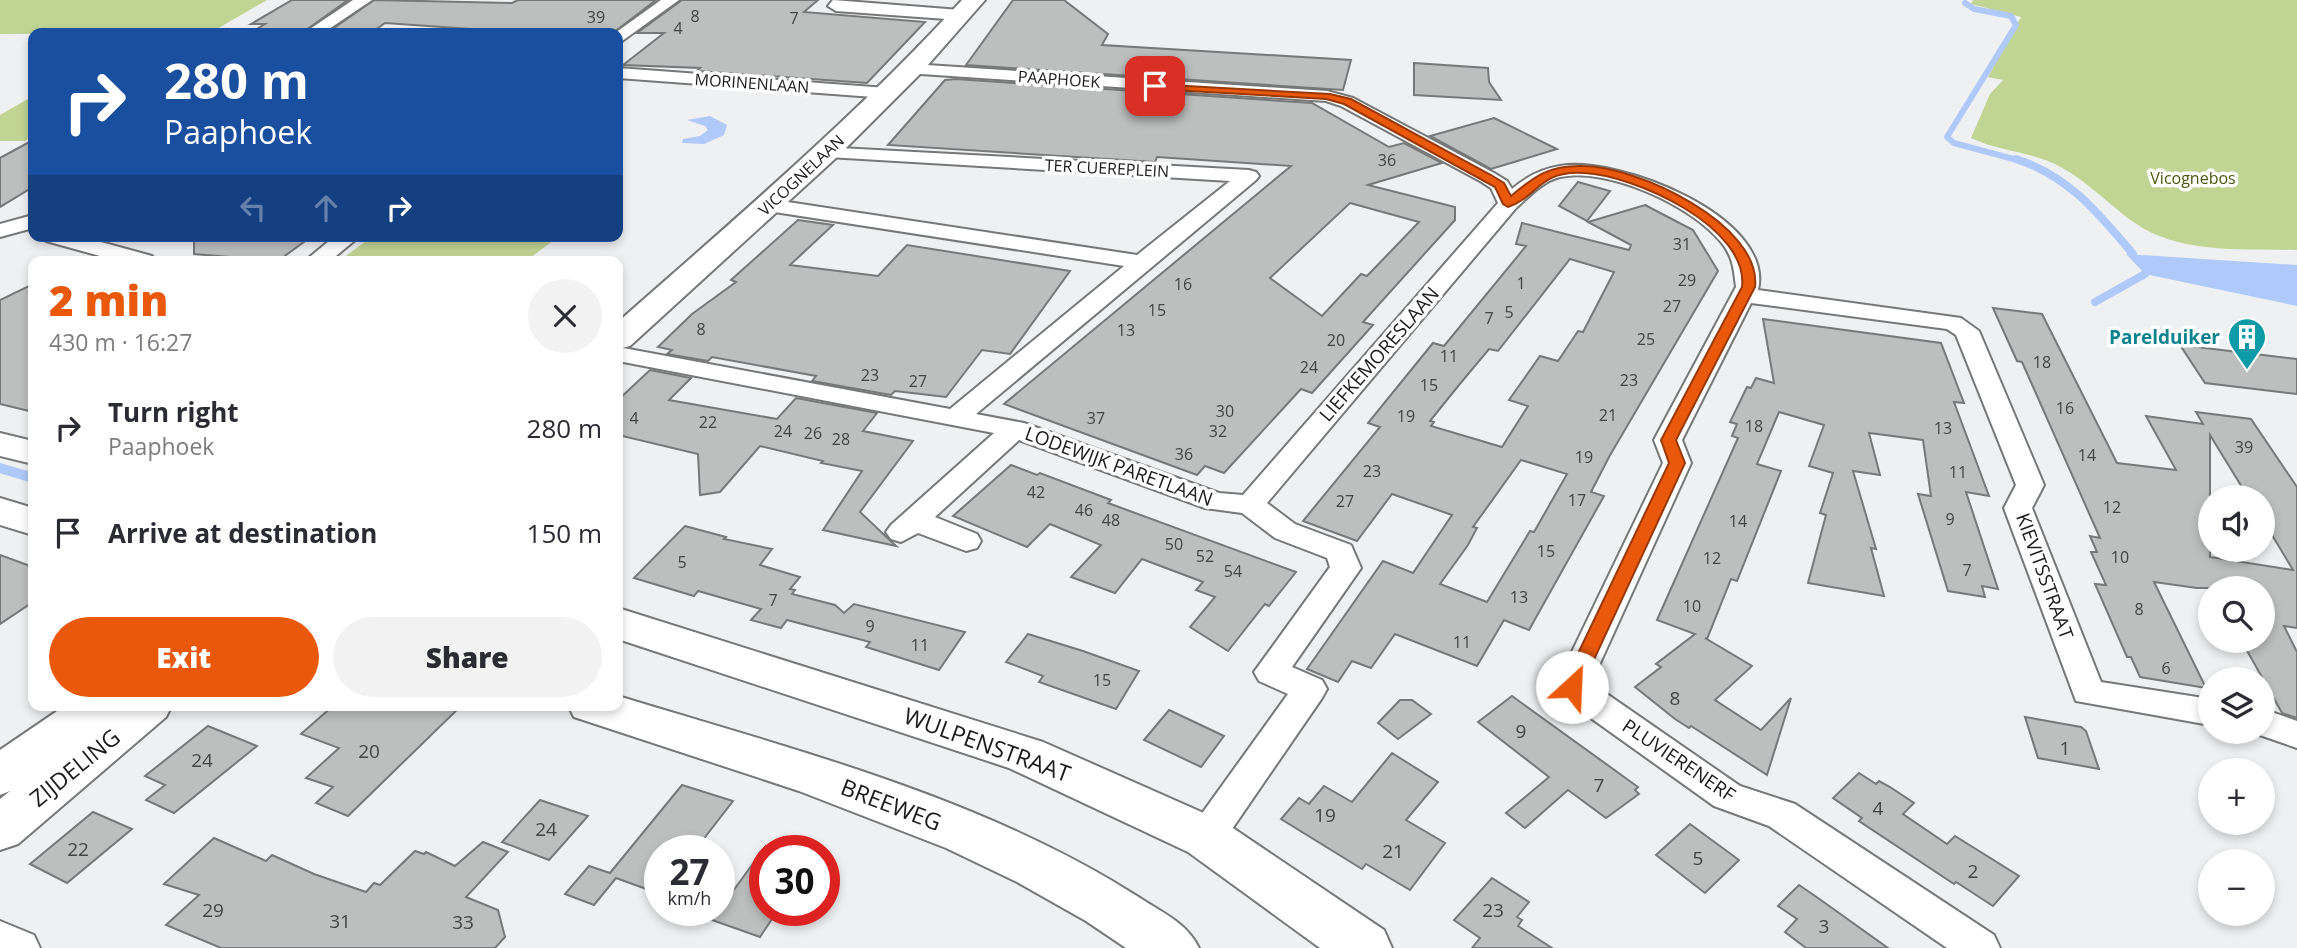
<!DOCTYPE html>
<meta charset="utf-8">
<style>
body{margin:0;font-family:"Open Sans",sans-serif;background:#f2f2f3;color:#2b2b33;height:100vh;display:flex;flex-direction:column;font-size:26px;white-space:nowrap}
*{box-sizing:border-box;margin:0}
p{font-size:23px;color:#7c7c81}
.icon{flex:none;width:38px;height:38px;fill:none;stroke:currentColor;stroke-width:2;stroke-linecap:round;stroke-linejoin:round}
.map{position:relative;flex:1;overflow:hidden}
.panel{position:absolute;left:28px;top:256px;width:595px;height:455px;display:flex;flex-direction:column;background:#fff;border-radius:14px;box-shadow:0 4px 10px #0003}
.panel>*{flex:none}
.hud{position:absolute;left:28px;top:28px;width:595px;height:214px;border-radius:14px;box-shadow:0 4px 10px #0003;background:#1a4fa0;color:#fff;overflow:hidden}
.tools{position:absolute;left:2198px;top:485px;display:grid;gap:14px}
.tools a{display:grid;place-items:center;width:77px;height:77px;border-radius:50%;background:#fff;box-shadow:0 4px 10px #0003;font-size:35px}
.speed{position:absolute;left:644px;top:835px;display:flex;gap:14px;font-size:35px;font-weight:700;text-align:center}
.speed>*{display:grid;place-content:center;width:91px;height:91px;border-radius:50%;background:#fff;box-shadow:0 4px 10px #0003;line-height:1}
.speed small{font-size:18px;font-weight:400}
.speed .limit{border:10px solid #d22;background:#fff;color:#111}
.pin{position:absolute;display:grid;place-items:center;width:60px;height:60px;color:#fff;margin:-30px;border-radius:14px;box-shadow:0 4px 10px #0006}
.me{position:absolute;width:77px;margin:-38px;rotate:25deg;stroke-linejoin:round;filter:drop-shadow(0 0 5px #0008)}
.turn{display:flex;align-items:center;gap:24px;height:147px;padding:0 21px;font-size:32px}
.turn .icon{width:91px;height:91px;stroke-width:2.5}
.turn b{display:block;font-size:49px;line-height:60px}
.lanes{display:flex;align-items:center;height:66px;padding:0 21px;background:#0003;justify-content:center;gap:35px;direction:ltr}
.lanes .off{opacity:.35}
.round{display:grid;place-items:center;flex:none;width:74px;height:74px;border-radius:37px;background:#f2f2f3}
.headline{display:flex;align-items:center;justify-content:space-between;height:119px;padding:0 21px}
h1{font-size:42px;font-weight:800;line-height:52px;color:#ea580c}
.button{display:flex;gap:14px;margin-top:auto;padding:14px 21px}
.button a{flex:1;height:80px;border-radius:42px;background:#ea580c;color:#fff;font-size:28px;font-weight:800;line-height:80px;text-align:center}
.button a+a{background:#f2f2f3;color:#2b2b33}
ul{padding:0;list-style:none}
li{display:flex;align-items:center;gap:21px;height:105px;padding:0 21px}
li div{flex:1}
li b{display:block;font-size:26px}
li em{font-style:normal}
.map>svg:first-child{display:block}
.green{fill:#c0d493}
.water{fill:#afc9fa}
.lines{fill:none;stroke-linecap:round;stroke-linejoin:round}
.stream-far2{stroke:#afc9fa;stroke-width:6}
.stream-far1{stroke:#afc9fa;stroke-width:8}
.stream{stroke:#afc9fa;stroke-width:10}
.building{fill:#bdbebe;stroke:#777879;stroke-width:2;fill-rule:evenodd}
.street-casing{stroke:#767777;stroke-width:4}
.secondary-casing{stroke:#767777;stroke-width:4}
.street{fill:#fff;fill-rule:evenodd}
.secondary{fill:#fff;fill-rule:evenodd}
.route{fill:#ea580c;stroke:#983908;stroke-width:2}
.labels{text-anchor:middle;stroke-width:7;stroke-linejoin:round;paint-order:stroke}
.number-label{font-size:16px;fill:#444}
.far-street-label{font-size:16px;fill:#1b1b1c;stroke:#fff}
.far-park-label{font-size:16px;fill:#495a0d;stroke:#fff}
.culture-label{font-size:19px;font-weight:bold;fill:#0d838f;stroke:#fff;text-anchor:end}
.street-label{font-size:19px;fill:#1b1b1c;stroke:#fff}
.near-number-label{font-size:19px;fill:#444}
.near-street-label{font-size:23px;fill:#1b1b1c;stroke:#fff}
</style>
<div class="map">
<svg width="2297" height="948" viewBox="0 0 2297 948">
<rect width="100%" height="100%" fill="#eff0f1"/>
<g class="green">
<path d="M0,0H267L210,33L0,34Z"/>
<path d="M1973,0H2297V250C2247,249 2178,254 2135,223C2106,203 2082,175 2048,161C2023,151 1996,150 1971,138L1990,94L2003,80L1988,77L2021,17L1971,4Z"/>
<path d="M33,96V136L25,141H0V115Z"/>
<path d="M373,236H559L526,261H339Z"/>
</g>
<g class="water">
<path d="M710,116L727,125L724,135L704,144L682,143L683,139L700,136L708,130L705,126L687,120Z"/>
<path d="M2126,254L2297,265V306L2145,274Z"/>
</g>
<g class="lines">
<path class="stream-far2" d="M1965,3L1974,9L2011,16L2016,25L1947,137L1954,143L2021,161"/>
<g class="stream-far1">
<path d="M2016,159C2069,176 2098,213 2133,254"/>
<path d="M2095,302L2145,274"/>
</g>
<path class="stream" d="M0,468L33,478"/>
</g>
<g class="building">
<path d="M292,0H348L302,33H250L265,24H251Z"/>
<path d="M374,0L512,3L518,0H656L613,33H529L385,23L371,33H327Z"/>
<path d="M682,0H818L804,12L925,22L867,83L697,71L700,68L623,65L664,33H637Z"/>
<path d="M1013,0H1064L1108,34L1102,45L1351,60L1343,90L966,65Z"/>
<path d="M1414,63L1488,68L1489,82L1501,100L1414,95Z"/>
<path d="M956,79L1312,103L1389,147L1404,143L1442,163L1368,185L1455,207V220L1363,322L1373,325L1312,393L1301,389L1224,473L1205,466L1197,475L1004,404L1291,166L1157,157L1155,162L888,145L945,80ZM1350,203L1419,222L1367,276L1361,274L1322,316L1270,278Z"/>
<path d="M1494,118L1557,149L1491,169L1430,136Z"/>
<path d="M33,140V187L0,207V158Z"/>
<path d="M1578,182L1610,191L1587,221L1559,206Z"/>
<path d="M1645,205L1693,230L1718,271L1609,457L1591,492L1604,496L1529,630L1504,620L1477,666L1395,634L1371,668L1352,661L1338,682L1307,669L1383,561L1413,573L1452,515L1392,494L1357,541L1303,521L1380,427L1368,423L1433,343L1444,346L1526,246L1516,244L1522,223L1629,250L1631,245L1588,222ZM1570,259L1614,272L1583,332L1578,331L1558,361L1540,356L1509,400L1528,406L1502,447L1431,426L1434,422L1430,421L1459,385L1489,349L1498,351ZM1521,460L1567,474L1534,532L1530,531L1487,602L1440,584L1468,545L1477,528L1473,527Z"/>
<path d="M798,220L833,225L790,265L878,276L907,245L1070,271L1010,354L982,350L946,397L895,391L891,395L812,381L816,376L712,357L708,361L667,354L672,350L658,347L692,314L736,282L731,280Z"/>
<path d="M194,236H312L278,261L194,254Z"/>
<path d="M33,284V412L0,404V300Z"/>
<path d="M1993,308L2042,314L2117,463L2176,470L2146,416L2203,424L2196,412L2251,419L2297,487V628L2284,626L2297,652V718L2282,713L2241,640H2263V588H2197L2154,582L2206,688L2140,677L2131,657H2127L2095,584L2106,585L2091,552H2097L2090,536L2100,538L2022,362L2017,361ZM2210,435L2248,497H2263V520L2293,570L2210,557Z"/>
<path d="M1763,319L1941,343L1964,403L1954,402L1989,496L1966,492L1998,589L1982,586L1985,597L1948,591L1918,494L1931,496L1923,440L1869,433L1880,475L1853,471L1876,549L1871,548L1884,596L1808,583L1826,515L1820,513L1833,473L1809,466L1824,425L1779,412L1757,464L1781,471L1737,581L1731,579L1707,639L1705,638L1752,666L1715,700L1761,730L1791,698L1767,775L1691,726L1689,728L1675,719L1635,687L1661,667L1656,664L1695,634L1657,620L1738,438L1732,436L1737,424L1730,422L1747,387L1751,388L1756,378L1774,383Z"/>
<path d="M2180,345L2297,359V394L2205,383Z"/>
<path d="M650,370L691,378L669,400L777,419L796,398L877,413L863,431L913,441L860,512L896,546L823,530L862,471L821,463L823,461L760,446L720,492L700,495L698,454L618,435V400Z"/>
<path d="M1011,465L1037,475L1040,473L1111,500L1108,503L1296,572L1269,606L1265,604L1228,651L1190,627L1215,597L1196,590L1203,582L1142,559L1115,593L1071,577L1101,545L1050,524L1027,547L953,516Z"/>
<path d="M685,526L726,537L724,539L772,549L760,565L800,577L790,589L795,590L792,594L835,605L844,613L854,604L965,632L939,670L866,647L870,642L787,620L781,628L751,620L761,609L698,591L694,596L634,578Z"/>
<path d="M0,555L33,567V602L0,624Z"/>
<path d="M1028,634L1083,651L1139,671L1116,709L1039,682L1043,676L1006,662Z"/>
<path d="M1512,696L1638,787L1635,790L1639,794L1606,818L1568,790L1525,828L1506,813L1549,777L1478,722Z"/>
<path d="M1400,700H1412L1431,714L1398,739L1378,723Z"/>
<path d="M334,705H462L348,816L316,803L333,787L306,778L339,748L301,734Z"/>
<path d="M1169,710L1224,736L1201,767L1144,740Z"/>
<path d="M2025,717L2081,727L2086,731L2099,769L2038,758Z"/>
<path d="M208,726L257,746L174,813L146,800L165,785L145,776Z"/>
<path d="M1392,753L1438,782L1406,820L1445,843L1410,890L1366,864L1362,869L1281,819L1299,798L1309,804L1324,786L1352,802Z"/>
<path d="M1859,773L1876,784L1879,781L1890,787L1914,803L1903,814L1947,844L1955,836L2019,876L1993,906L1956,882L1954,884L1859,821L1862,818L1833,798Z"/>
<path d="M682,785L733,801L695,850H660V894L616,878L594,905L565,894L589,866L610,873Z"/>
<path d="M540,800L588,816L549,860L502,842Z"/>
<path d="M93,812L132,829L67,883L30,864Z"/>
<path d="M1690,824L1739,860L1705,893L1656,855Z"/>
<path d="M214,838L266,861L272,855L314,874L366,892L374,883L380,885L415,851L424,854L426,852L455,866L483,842L508,852L466,897L498,910L505,937L495,948H221L166,925L199,895L164,884Z"/>
<path d="M765,847V910H778L760,937L712,920Z"/>
<path d="M1492,878L1529,902L1517,917L1522,920L1518,926L1552,948H1472L1480,938L1454,920Z"/>
<path d="M1799,885L1818,898L1888,948H1806L1785,932L1797,919L1778,906Z"/>
</g>
<g class="lines">
<defs>
<g id="street">
<path d="M353,0H372L323,33H304Z"/>
<path d="M661,0H679L618,44V33H615Z"/>
<path d="M833,0L960,10L968,15L960,20L836,11L828,6Z"/>
<path d="M912,64L1327,91L1353,98L1494,173L1507,181L1512,189C1526,177 1541,169 1560,166C1617,156 1775,216 1758,290L1961,318L1979,331L2044,485L2032,508L2101,682L2210,699V725L2076,701L2004,508L2016,485L1956,335L1947,329L1751,303L1682,440L1691,463L1591,683L1740,786L1795,804L1994,935L2000,948H1947L1769,826L1714,806L1560,696L1555,687L1663,463L1654,440L1736,287C1734,270 1733,256 1721,242C1691,205 1608,167 1560,177C1543,181 1529,196 1516,208L1267,503L1295,524L1351,545L1361,568L1292,667L1322,680L1327,689L1322,698L1219,848L1206,853L1193,848L1187,837L1193,826L1288,694L1259,681L1254,672L1330,567L1327,558L1275,538L1242,513L1205,508L1019,440L935,517L977,534L981,541L977,548L966,551L918,533L901,542L891,539L886,532L891,525L994,433L618,361V347L950,409L1124,266L768,211L758,205L761,201L768,199L1137,255L1230,181L828,157L818,151L821,147L1249,170L1256,172L1259,176L1256,180L976,414L1024,423L1219,493L1243,495L1498,203L1491,188L1480,181L1341,106L1326,101L906,73L903,69L906,65Z"/>
<path d="M618,68L887,88L896,93L887,98L618,78Z"/>
<path d="M33,215V228L0,237V224Z"/>
<path d="M43,236H79L152,256L155,261H118L46,241Z"/>
<path d="M335,236H360L330,261H305Z"/>
<path d="M2263,709L2297,721V748L2251,732H2263Z"/>
<path d="M0,921L34,935L40,948H0Z"/>
</g>
<g id="secondary">
<path d="M962,0H985L920,74L837,157L630,346L618,349V322C736,218 856,116 962,0Z"/>
<path d="M0,433L33,441V464L0,456Z"/>
<path d="M0,498L33,508V535L0,525Z"/>
<path d="M618,608L1043,742L1224,822L1384,930L1392,948H1320L1188,852L1009,768L618,639Z"/>
<path d="M618,696C794,750 983,797 1140,898C1163,913 1187,923 1199,948H1126L1086,921L1017,882L946,848L799,791L574,717L568,705H618Z"/>
<path d="M66,705H172L166,717L18,844L0,850V799L10,791L0,795V750Z"/>
</g>
</defs>
<use href="#street" class="street-casing"/>
<use href="#secondary" class="secondary-casing"/>
<use href="#street" class="street"/>
<use href="#secondary" class="secondary"/>
</g>
<path class="route" d="M1151,84L1330,94L1351,99L1491,175L1504,183L1511,196C1535,176 1549,165 1583,166C1636,166 1762,224 1755,287L1676,440L1685,463L1579,692L1572,694L1562,687L1669,463L1661,440L1742,287C1749,227 1634,175 1584,173C1539,170 1538,197 1508,207L1503,204L1495,187L1344,104L1326,99L1155,89Z"/>
<defs>
<symbol id="building-pin" viewBox="-11 -11 22 30"><path d="M0 17L-7.5 6A9.5 9.5 0 1 1 7.5 6Z" fill="#0f9aa8" stroke="#fff"/><path d="M-4-6H4V6H1V3H-1V6H-4ZM-2.5-4.3h1.7v1.8h-1.7ZM.8-4.3h1.7v1.8H.8ZM-2.5-1h1.7V.8h-1.7ZM.8-1h1.7V.8H.8Z" fill="#fff"/></symbol>
</defs>
<g fill-rule="evenodd">
<use href="#building-pin" x="2225" y="315" width="44" height="60"/>
</g>
<g class="labels">
<g class="number-label">
<text x="695" y="22">8</text>
<text x="596" y="23">39</text>
<text x="794" y="24">7</text>
<text x="678" y="34">4</text>
<text x="1387" y="166">36</text>
<text x="1682" y="250">31</text>
<text x="1687" y="286">29</text>
<text x="1521" y="289">1</text>
<text x="1183" y="290">16</text>
<text x="1672" y="312">27</text>
<text x="1157" y="316">15</text>
<text x="1509" y="318">5</text>
<text x="1489" y="324">7</text>
<text x="701" y="335">8</text>
<text x="1126" y="336">13</text>
<text x="1646" y="345">25</text>
<text x="1336" y="346">20</text>
<text x="1449" y="362">11</text>
<text x="2042" y="368">18</text>
<text x="1309" y="373">24</text>
<text x="870" y="381">23</text>
<text x="1629" y="386">23</text>
<text x="918" y="387">27</text>
<text x="1429" y="391">15</text>
<text x="2065" y="414">16</text>
<text x="1225" y="417">30</text>
<text x="1608" y="421">21</text>
<text x="1406" y="422">19</text>
<text x="634" y="424">4</text>
<text x="1096" y="424">37</text>
<text x="708" y="428">22</text>
<text x="1754" y="432">18</text>
<text x="1943" y="434">13</text>
<text x="783" y="437">24</text>
<text x="1218" y="437">32</text>
<text x="813" y="439">26</text>
<text x="841" y="445">28</text>
<text x="2244" y="453">39</text>
<text x="1184" y="460">36</text>
<text x="2087" y="461">14</text>
<text x="1584" y="463">19</text>
<text x="1372" y="477">23</text>
<text x="1958" y="478">11</text>
<text x="1036" y="498">42</text>
<text x="1577" y="506">17</text>
<text x="1345" y="507">27</text>
<text x="2112" y="513">12</text>
<text x="1084" y="516">46</text>
<text x="1950" y="525">9</text>
<text x="1111" y="526">48</text>
<text x="1738" y="527">14</text>
<text x="1174" y="550">50</text>
<text x="1546" y="557">15</text>
<text x="1205" y="562">52</text>
<text x="2120" y="563">10</text>
<text x="1712" y="564">12</text>
<text x="682" y="568">5</text>
<text x="1967" y="576">7</text>
<text x="1233" y="577">54</text>
<text x="1519" y="603">13</text>
<text x="773" y="606">7</text>
<text x="1692" y="612">10</text>
<text x="2139" y="615">8</text>
<text x="870" y="632">9</text>
<text x="1462" y="648">11</text>
<text x="920" y="651">11</text>
<text x="2166" y="674">6</text>
<text x="1102" y="686">15</text>
</g>
<g class="far-street-label">
<text transform="translate(1059 79) rotate(4)" y="6">PAAPHOEK</text>
<text transform="translate(752 83) rotate(4)" y="6">MORINENLAAN</text>
<text transform="translate(1107 168) rotate(3)" y="6">TER CUEREPLEIN</text>
<text transform="translate(801 175) rotate(-43)" y="6">VICOGNELAAN</text>
</g>
<g class="far-park-label">
<text x="2193" y="184">Vicognebos</text>
</g>
<g class="culture-label">
<text x="2220" y="344">Parelduiker</text>
</g>
<g class="street-label">
<text transform="translate(1379 354) rotate(-49)" y="7">LIEFKEMORESLAAN</text>
<text transform="translate(1119 466) rotate(20)" y="7">LODEWIJK PARETLAAN</text>
<text transform="translate(2045 576) rotate(70)" y="7">KIEVITSSTRAAT</text>
<text transform="translate(1679 760) rotate(34)" y="7">PLUVIERENERF</text>
</g>
<g class="near-number-label">
<text x="1675" y="705">8</text>
<text x="1521" y="738">9</text>
<text x="2065" y="755">1</text>
<text x="369" y="758">20</text>
<text x="202" y="767">24</text>
<text x="1599" y="792">7</text>
<text x="1878" y="815">4</text>
<text x="1325" y="822">19</text>
<text x="546" y="836">24</text>
<text x="78" y="856">22</text>
<text x="1393" y="858">21</text>
<text x="1698" y="865">5</text>
<text x="1973" y="878">2</text>
<text x="213" y="917">29</text>
<text x="1493" y="917">23</text>
<text x="340" y="928">31</text>
<text x="463" y="929">33</text>
<text x="1824" y="933">3</text>
</g>
<g class="near-street-label">
<text transform="translate(987 745) rotate(20)" y="8">WULPENSTRAAT</text>
<text transform="translate(75 768) rotate(-39)" y="8">ZIJDELING</text>
<text transform="translate(891 805) rotate(21)" y="8">BREEWEG</text>
</g>
</g>
</svg>
<div class="tools">
<a><svg class="icon" aria-label="sound" viewBox="0 0 24 24"><path d="M4 9h4l5-4v14l-5-4H4zM17 9q2 3 0 6"/></svg></a>
<a><svg class="icon" aria-label="search" viewBox="0 0 24 24"><circle cx="10" cy="10" r="6"/><path d="M15 15l6 6"/></svg></a>
<a><svg class="icon" aria-label="layers" viewBox="0 0 24 24"><path d="M12 4l9 5-9 5-9-5zM3 14l9 5 9-5"/></svg></a>
<a>+</a>
<a>−</a>
</div>
<div class="speed"><div>27<small>km/h</small></div><div class="limit">30</div></div>
<div class="pin" style="left:1155px;top:86px;background:#d93025"><svg class="icon" aria-label="arrive" viewBox="0 0 24 24"><path d="M6 21V4h12l-3 4 3 4H6"/></svg></div>
<svg class="me" style="left:1572px;top:687px" viewBox="-20 -20 40 40"><circle r="19" fill="#fff"/><path d="M0-13L10 11 0 6-10 11z" fill="#ea580c"/></svg>
<div class="hud">
<div class="turn"><svg class="icon" aria-label="right" viewBox="0 0 24 24"><path d="M7 20v-9h11M14 6l5 5-5 5"/></svg><div><b>280 m</b>Paaphoek</div></div>
<div class="lanes"><svg class="icon off" aria-label="left" viewBox="0 0 24 24"><path d="M17 20v-9H6M10 6l-5 5 5 5"/></svg><svg class="icon off" aria-label="ahead" viewBox="0 0 24 24"><path d="M12 20V5M6 11l6-6 6 6"/></svg><svg class="icon" aria-label="right" viewBox="0 0 24 24"><path d="M7 20v-9h11M14 6l5 5-5 5"/></svg></div>
</div>
<section class="panel">
<div class="headline"><div><h1>2 min</h1><p>430 m · 16:27</p></div><a class="round"><svg class="icon" aria-label="close" viewBox="0 0 24 24"><path d="M6 6l12 12M18 6L6 18"/></svg></a></div>
<ul>
<li><svg class="icon" aria-label="right" viewBox="0 0 24 24"><path d="M7 20v-9h11M14 6l5 5-5 5"/></svg><div><b>Turn right</b><p>Paaphoek</p></div><em>280 m</em></li>
<li><svg class="icon" aria-label="arrive" viewBox="0 0 24 24"><path d="M6 21V4h12l-3 4 3 4H6"/></svg><div><b>Arrive at destination</b></div><em>150 m</em></li>
</ul>
<div class="button"><a>Exit</a><a>Share</a></div>
</section>
</div>
